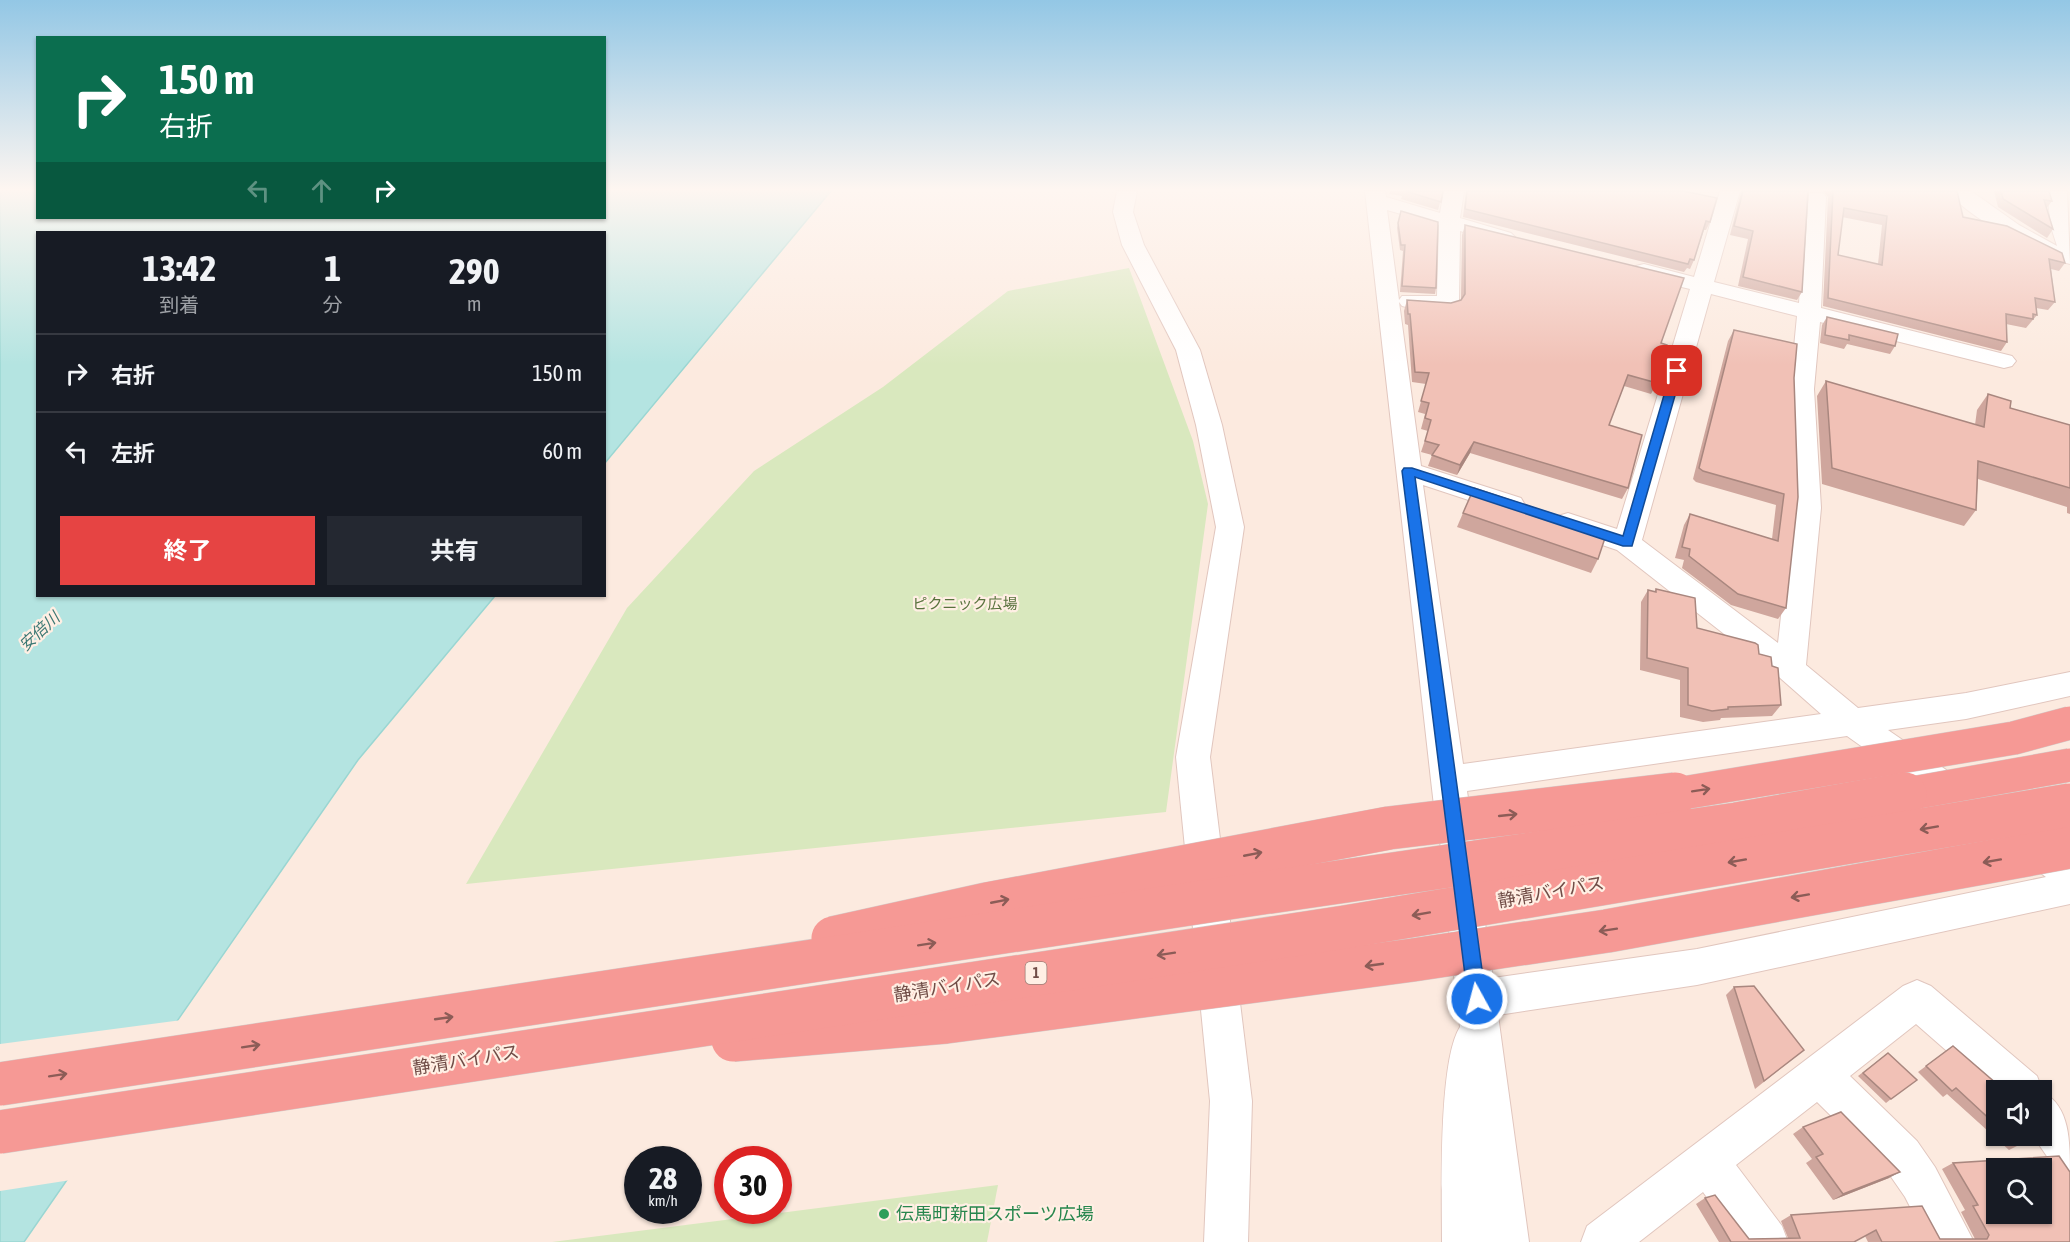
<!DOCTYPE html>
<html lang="ja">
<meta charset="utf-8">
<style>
body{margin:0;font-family:"Asap Condensed","Noto Sans JP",sans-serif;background:#242831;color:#f1f3f6;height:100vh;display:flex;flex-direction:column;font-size:22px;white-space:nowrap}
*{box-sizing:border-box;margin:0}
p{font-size:20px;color:#9ea1a6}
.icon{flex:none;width:33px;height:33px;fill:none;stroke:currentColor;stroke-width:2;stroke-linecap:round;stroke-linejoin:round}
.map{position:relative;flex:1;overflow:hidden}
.drawer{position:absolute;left:36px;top:231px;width:570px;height:366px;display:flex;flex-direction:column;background:#171b24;border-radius:0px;box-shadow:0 2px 4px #0004}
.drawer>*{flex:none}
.hud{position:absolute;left:36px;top:36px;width:570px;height:183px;border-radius:0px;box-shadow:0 2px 4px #0004;background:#0b6e4f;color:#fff;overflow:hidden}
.fabs{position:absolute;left:1986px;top:1080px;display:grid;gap:12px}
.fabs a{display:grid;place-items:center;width:66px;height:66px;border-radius:0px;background:#171b24;box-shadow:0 2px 4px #0004;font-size:30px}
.speed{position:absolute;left:624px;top:1146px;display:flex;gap:12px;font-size:30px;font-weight:700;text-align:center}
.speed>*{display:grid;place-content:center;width:78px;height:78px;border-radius:50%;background:#171b24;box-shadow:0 2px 4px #0004;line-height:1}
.speed small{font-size:15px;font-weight:400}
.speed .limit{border:9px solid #d22;background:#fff;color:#111}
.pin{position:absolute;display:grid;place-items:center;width:51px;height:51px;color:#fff;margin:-26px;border-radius:12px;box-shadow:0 3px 9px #0006}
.me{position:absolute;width:66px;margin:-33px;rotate:353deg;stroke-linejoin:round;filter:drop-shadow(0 0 4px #0008)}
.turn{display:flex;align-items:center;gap:21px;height:126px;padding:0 24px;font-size:27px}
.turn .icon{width:78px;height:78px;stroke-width:2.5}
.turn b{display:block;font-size:42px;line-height:51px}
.lanes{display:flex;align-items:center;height:57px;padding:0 24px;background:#0003;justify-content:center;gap:30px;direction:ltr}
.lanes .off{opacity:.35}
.eta{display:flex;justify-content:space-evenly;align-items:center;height:102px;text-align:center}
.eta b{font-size:36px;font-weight:700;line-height:42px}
.cta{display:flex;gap:12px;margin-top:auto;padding:12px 24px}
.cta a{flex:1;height:69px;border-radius:0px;background:#e64443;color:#fff;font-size:24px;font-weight:700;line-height:69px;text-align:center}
.cta a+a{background:#242831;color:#f1f3f6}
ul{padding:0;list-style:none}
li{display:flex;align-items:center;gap:18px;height:78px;padding:0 24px;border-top:2px solid #363941}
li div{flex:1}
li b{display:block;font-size:22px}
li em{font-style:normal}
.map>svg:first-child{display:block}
.green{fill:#d9e8be}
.water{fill:#b4e4e1;stroke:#9ad6d2;stroke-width:1.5}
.pier{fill:#fceadf}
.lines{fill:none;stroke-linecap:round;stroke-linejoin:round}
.minor-casing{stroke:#e1c6be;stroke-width:2}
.minor{fill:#fff;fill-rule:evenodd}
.highway-bridge-far1-casing{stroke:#d4cac8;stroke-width:34;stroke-linecap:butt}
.highway-bridge-casing{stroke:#d4cac8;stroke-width:44;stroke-linecap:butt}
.highway-bridge-far1{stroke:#f69995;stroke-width:33}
.highway-bridge{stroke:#f69995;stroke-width:43}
.wall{fill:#cfa69d;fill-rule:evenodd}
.shaded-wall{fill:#a9877f}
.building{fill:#f1c1b6;stroke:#a9877f;stroke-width:1.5;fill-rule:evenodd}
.oneway{stroke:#8c5c57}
.route{fill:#1a73e8;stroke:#114b97;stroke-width:1.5}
.leisure-dot{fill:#2e9e5b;stroke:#ffefe4;stroke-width:2}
.labels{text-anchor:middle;stroke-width:4.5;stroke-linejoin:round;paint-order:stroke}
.shield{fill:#ffefe4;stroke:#9c7e76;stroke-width:1.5}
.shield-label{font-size:14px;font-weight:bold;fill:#714d47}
.park-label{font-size:15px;fill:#58723d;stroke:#ffefe4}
.water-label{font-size:16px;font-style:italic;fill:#3c7874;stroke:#ffefe4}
.near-street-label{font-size:18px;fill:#714d47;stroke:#ffefe4}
.near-leisure-label{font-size:18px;fill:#27864d;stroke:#ffefe4;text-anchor:start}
</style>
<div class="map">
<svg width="2070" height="1242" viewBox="0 0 2070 1242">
<rect width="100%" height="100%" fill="#fceadf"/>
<g class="green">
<path d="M1129,268L1193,441L1208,504L1166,812L466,884L627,608L754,471L883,387L1008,291Z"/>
<path d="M998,1185L987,1242H552Z"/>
</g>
<path class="water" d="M0,191H37L38,218H604L605,191H831L605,463L604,232H38V596H495L358,760L24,1242H0Z"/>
<path class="pier" d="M182,1020L71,1180L0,1191V1044Z"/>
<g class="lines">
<defs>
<g id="minor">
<path d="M1117,191H1137L1133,212L1144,245L1200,350L1222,425L1244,527L1210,757L1252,1101L1248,1242H1204L1210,1101L1176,757L1216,527L1196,425L1176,350L1122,245L1113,212Z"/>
<path d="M1365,191H1385L1386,197L1440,213L1444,191H1464L1460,218L1511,233L1515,237L1511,241L1504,243L1460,231L1459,304L1456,309C1440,313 1418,310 1402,306L1399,302L1421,466L1521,498L1525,505L1521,512L1511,514L1423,485L1463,764L1821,714L1779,677L1617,550L1558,530L1554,523L1558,516L1568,513L1617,529L1690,289L1636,276L1633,271L1636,266L1644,264L1694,277L1720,191H1740L1714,282L1799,303L1806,197L1809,193H1823L1826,197L1821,308L2012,356L2016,361L2012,366L2004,368L1820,322L1814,389L1821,508L1806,665L1858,708L1966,693L2070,672V696L1966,719L1888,730L1971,787L1976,797L1971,807L1959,811L1947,807L1847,736L1467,791L1474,840L1468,851L1456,855L1444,851L1438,840L1431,780ZM1387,210L1439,225L1437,296H1402L1399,300ZM1711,294L1797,316L1790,389L1793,508L1778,643L1642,540Z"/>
<path d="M1948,191H1971L2019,225L2057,246L2051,227L2047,191H2067L2070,264C2041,257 1965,216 1948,191Z"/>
<path d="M2031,831L2043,835L2070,853V904L1697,985L1498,1015L1529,1242H1442C1442,1196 1438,1061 1460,1027L1444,888L1449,876L1462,872L1475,876L1480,888L1493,978L1697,949L2046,877L2019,857L2013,846L2019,835Z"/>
<path d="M1917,980L1931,986L2037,1076L2043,1092C2070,1107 2070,1141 2070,1174L2055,1168L2033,1136H2042V1090H1996V1094L1916,1024L1850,1076L1917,1141L1935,1167L1974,1242H1928L1905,1197L1887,1171L1817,1102L1736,1165L1782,1226L1788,1242H1739L1703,1192L1639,1242H1581L1587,1226L1903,986Z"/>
</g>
</defs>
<use href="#minor" class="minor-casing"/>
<use href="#minor" class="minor"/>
<defs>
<g id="highway-bridge-far1">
<path d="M1665,796L2014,738L2070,723"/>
<path d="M1896,796L2070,765"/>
</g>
<g id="highway-bridge">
<path d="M833,938L987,904L1389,828L1675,794"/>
<path d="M733,1040L946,1022L1413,960L1607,931L2070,847"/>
<path d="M0,1084L1235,897L1737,824L1905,794"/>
<path d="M0,1132L1345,927L2070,805"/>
</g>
</defs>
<use href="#highway-bridge-far1" class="highway-bridge-far1-casing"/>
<use href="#highway-bridge" class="highway-bridge-casing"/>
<use href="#highway-bridge-far1" class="highway-bridge-far1"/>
<use href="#highway-bridge" class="highway-bridge"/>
</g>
<g class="wall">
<path d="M1390,191H1443L1438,210L1401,199L1402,196L1389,194Z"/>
<path d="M1466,191H1683L1710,222L1706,230H1704L1694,260L1690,269L1687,268L1684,272L1463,217Z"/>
<path d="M1741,191H1809L1802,292L1797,300L1738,286L1748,239L1730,235Z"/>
<path d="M1823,191H1957L1963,217L2065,263L2059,271L2051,269L2055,302L2048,310L2036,308L2037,315L2026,328L2006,324L2007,342L2001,351L1823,306L1828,197ZM1842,217L1882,225L1878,264L1838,255Z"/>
<path d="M1994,191H2049L2052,201L2046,209L2053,229L2047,238L1998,207Z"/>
<path d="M1401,211L1436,288L1435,294L1400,292L1403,251L1400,250L1397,228Z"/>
<path d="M1465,225L1661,343L1657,383L1651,394L1624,386L1609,425L1628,488L1622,499L1470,453L1457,475L1428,466L1432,455L1421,452L1428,431L1421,429L1425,414L1418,412L1426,384L1412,382L1408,325L1405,324L1404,311L1407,300L1451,303L1461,300L1462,235Z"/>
<path d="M1827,317L1895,346L1890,354L1847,344L1844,349L1820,343L1822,325Z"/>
<path d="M1734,330L1794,378L1786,608L1778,619L1731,605L1682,568L1684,560L1675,558L1684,525L1690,514L1772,539L1776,505L1696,482L1693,479L1728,341Z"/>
<path d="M1826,381L1975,425L1977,410L1988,394L2010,408L2070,425V514L2067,513V507L1978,479L1976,510L1964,526L1822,484L1817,396Z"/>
<path d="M1463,513L1598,559L1591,573L1457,527Z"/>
<path d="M1656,589L1697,628L1759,654L1772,666L1781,705L1772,716L1721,718L1720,720L1703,722L1680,717V680L1640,670L1641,602L1648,590L1654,592Z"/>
<path d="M1734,987L1804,1050L1755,1089L1726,995Z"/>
<path d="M1953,1046L2004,1090H2011H1996V1136H2028L2019,1145L2009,1150L1947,1094L1943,1097L1918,1072Z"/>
<path d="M1888,1053L1891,1099L1886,1103L1858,1076Z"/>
<path d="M1803,1127L1889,1178L1833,1200L1806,1163L1812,1159L1793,1134Z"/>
<path d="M1953,1163L2070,1242H1868L1865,1236L1854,1242H1719L1696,1204L1705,1198L1749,1239L1788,1238L1781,1221L1791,1215L1940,1239H1975L1961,1212L1965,1210L1942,1169Z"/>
</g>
<g class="shaded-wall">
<path d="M1474,442L1470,453L1457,475L1460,465Z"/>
<path d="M1900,1172L1889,1178L1833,1200L1843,1194Z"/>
</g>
<g class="building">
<path d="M1405,191H1443L1441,202Z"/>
<path d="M1467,191H1683L1717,198L1710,222L1706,221L1694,260L1690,259L1688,264L1465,209Z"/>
<path d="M1743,191H1808L1802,292L1743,277L1753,231L1734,226Z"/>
<path d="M1833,191H1957L1963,217L2007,226L2062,253L2065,263L2049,259L2055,302L2035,298L2037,315L2033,314V319L2006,314L2007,342L1828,298ZM1844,208L1887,216L1882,265L1838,255Z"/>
<path d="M2001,191H2049L2052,201L2044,200L2053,229L2003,199Z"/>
<path d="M1401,211L1438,222L1436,288L1402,286L1405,245H1401L1398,223Z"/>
<path d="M1465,225L1684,278L1661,343L1667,345L1657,383L1628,375L1609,425L1642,435L1628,488L1474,442L1460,465L1432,455L1439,445L1425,441L1431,420L1425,418L1429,403L1421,401L1429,373L1415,372L1410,314H1408L1407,300L1451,303L1461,300L1465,294Z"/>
<path d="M1827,317L1898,334L1895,346L1849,335V340L1825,335Z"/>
<path d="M1734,330L1797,344L1794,378L1798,497L1786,608L1738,594L1689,556L1690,549L1682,547L1690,514L1778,541L1784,494L1703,471L1699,468Z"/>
<path d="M1826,381L1984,427L1988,394L2011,401L2010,408L2070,425V488L1978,461L1976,510L1832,468Z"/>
<path d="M1474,488L1607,532L1598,559L1463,513Z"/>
<path d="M1656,589L1695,598L1697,628L1755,643L1758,645L1759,654L1771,657L1772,666L1778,668L1781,705L1728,707V709L1712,711L1688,705V668L1647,658L1648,590L1656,592Z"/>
<path d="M1754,986L1804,1050L1764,1081L1734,987Z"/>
<path d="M1953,1046L2004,1090L2008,1088L2011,1090H1996V1125L1956,1088L1952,1091L1926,1066Z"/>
<path d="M1888,1053L1917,1080L1891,1099L1863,1073Z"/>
<path d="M1841,1112L1900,1172L1843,1194L1816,1157L1823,1154L1803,1127Z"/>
<path d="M2008,1136H2028L2019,1145Z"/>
<path d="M2059,1156L2070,1172V1242H1882L1876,1230L1854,1242H1731L1705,1198L1715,1195L1749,1239L1800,1238L1791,1215L1922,1206L1940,1239H1987L1989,1235L1973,1206L1978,1205L1953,1163ZM1996,1168H2042V1214H1996Z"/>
</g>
<defs><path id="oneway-shaft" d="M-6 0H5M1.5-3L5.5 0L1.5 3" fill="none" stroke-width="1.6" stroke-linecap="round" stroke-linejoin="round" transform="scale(1.5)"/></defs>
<g class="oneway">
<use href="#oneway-shaft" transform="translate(1701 790) rotate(-9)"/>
<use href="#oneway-shaft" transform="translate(1508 815) rotate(-6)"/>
<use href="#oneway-shaft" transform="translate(1929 828) rotate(170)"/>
<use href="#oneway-shaft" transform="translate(1253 854) rotate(-11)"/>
<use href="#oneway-shaft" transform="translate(1737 861) rotate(170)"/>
<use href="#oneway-shaft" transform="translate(1992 861) rotate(170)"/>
<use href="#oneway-shaft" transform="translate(1800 896) rotate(170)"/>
<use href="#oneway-shaft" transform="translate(1000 901) rotate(-11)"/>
<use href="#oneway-shaft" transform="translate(1421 914) rotate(170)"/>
<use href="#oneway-shaft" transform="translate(1608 930) rotate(171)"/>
<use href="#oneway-shaft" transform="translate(927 944) rotate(-9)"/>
<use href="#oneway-shaft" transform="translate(1166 954) rotate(171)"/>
<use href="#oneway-shaft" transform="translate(1374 965) rotate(172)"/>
<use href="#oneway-shaft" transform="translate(444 1018) rotate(-8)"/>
<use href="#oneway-shaft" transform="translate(251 1046) rotate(-9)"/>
<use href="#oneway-shaft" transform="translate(58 1075) rotate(-9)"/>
</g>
<linearGradient id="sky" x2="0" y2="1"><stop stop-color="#93c7e5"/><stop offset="0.52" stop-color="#fef6f1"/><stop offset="1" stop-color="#fef6f1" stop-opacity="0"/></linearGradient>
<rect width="2070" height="365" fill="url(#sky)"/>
<path class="route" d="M1677,368L1682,371L1632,546H1623L1415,477L1486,999L1483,1005L1477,1007L1471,1005L1468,999L1402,471L1404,468H1412L1623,536L1671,371Z"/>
<circle class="leisure-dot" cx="884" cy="1214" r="6"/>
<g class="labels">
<rect class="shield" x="1025.5" y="962" width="21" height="22" rx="4.5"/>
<g class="shield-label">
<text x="1036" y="978">1</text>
</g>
<g class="park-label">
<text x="965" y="609">ピクニック広場</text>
</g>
<g class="water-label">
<text transform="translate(39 631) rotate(-43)" y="6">安倍川</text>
</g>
<g class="near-street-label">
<text transform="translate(1551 892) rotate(-10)" y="6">静清バイパス</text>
<text transform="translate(947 987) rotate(-9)" y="6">静清バイパス</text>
<text transform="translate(466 1060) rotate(-9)" y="6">静清バイパス</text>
</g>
<g class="near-leisure-label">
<text x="896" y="1220">伝馬町新田スポーツ広場</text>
</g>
</g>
</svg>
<div class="fabs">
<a><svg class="icon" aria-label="sound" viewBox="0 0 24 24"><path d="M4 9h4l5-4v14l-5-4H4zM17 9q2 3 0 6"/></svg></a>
<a><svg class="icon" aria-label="search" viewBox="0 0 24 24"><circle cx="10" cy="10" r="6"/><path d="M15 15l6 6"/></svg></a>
</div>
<div class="speed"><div>28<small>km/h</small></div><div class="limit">30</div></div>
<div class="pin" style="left:1677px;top:371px;background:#d93025"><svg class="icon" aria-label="arrive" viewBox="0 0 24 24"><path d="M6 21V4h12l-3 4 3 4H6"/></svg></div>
<svg class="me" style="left:1477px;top:999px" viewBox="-20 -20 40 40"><circle r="17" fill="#1a73e8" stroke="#fff" stroke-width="3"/><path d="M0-11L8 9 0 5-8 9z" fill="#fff"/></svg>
<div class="hud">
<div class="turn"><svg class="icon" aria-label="right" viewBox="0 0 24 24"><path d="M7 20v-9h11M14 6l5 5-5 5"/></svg><div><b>150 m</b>右折</div></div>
<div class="lanes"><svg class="icon off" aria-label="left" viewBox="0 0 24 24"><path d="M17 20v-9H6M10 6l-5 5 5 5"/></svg><svg class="icon off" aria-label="ahead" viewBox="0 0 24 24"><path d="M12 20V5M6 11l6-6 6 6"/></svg><svg class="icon" aria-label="right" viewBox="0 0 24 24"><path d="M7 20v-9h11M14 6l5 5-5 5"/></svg></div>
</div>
<section class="drawer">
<div class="eta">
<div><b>13:42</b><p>到着</p></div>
<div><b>1</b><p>分</p></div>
<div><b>290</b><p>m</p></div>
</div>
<ul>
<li><svg class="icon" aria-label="right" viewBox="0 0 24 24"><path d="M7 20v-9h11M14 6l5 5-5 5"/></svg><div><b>右折</b></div><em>150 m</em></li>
<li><svg class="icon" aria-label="left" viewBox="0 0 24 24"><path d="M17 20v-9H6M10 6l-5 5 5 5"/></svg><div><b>左折</b></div><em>60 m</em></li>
</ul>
<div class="cta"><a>終了</a><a>共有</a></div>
</section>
</div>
